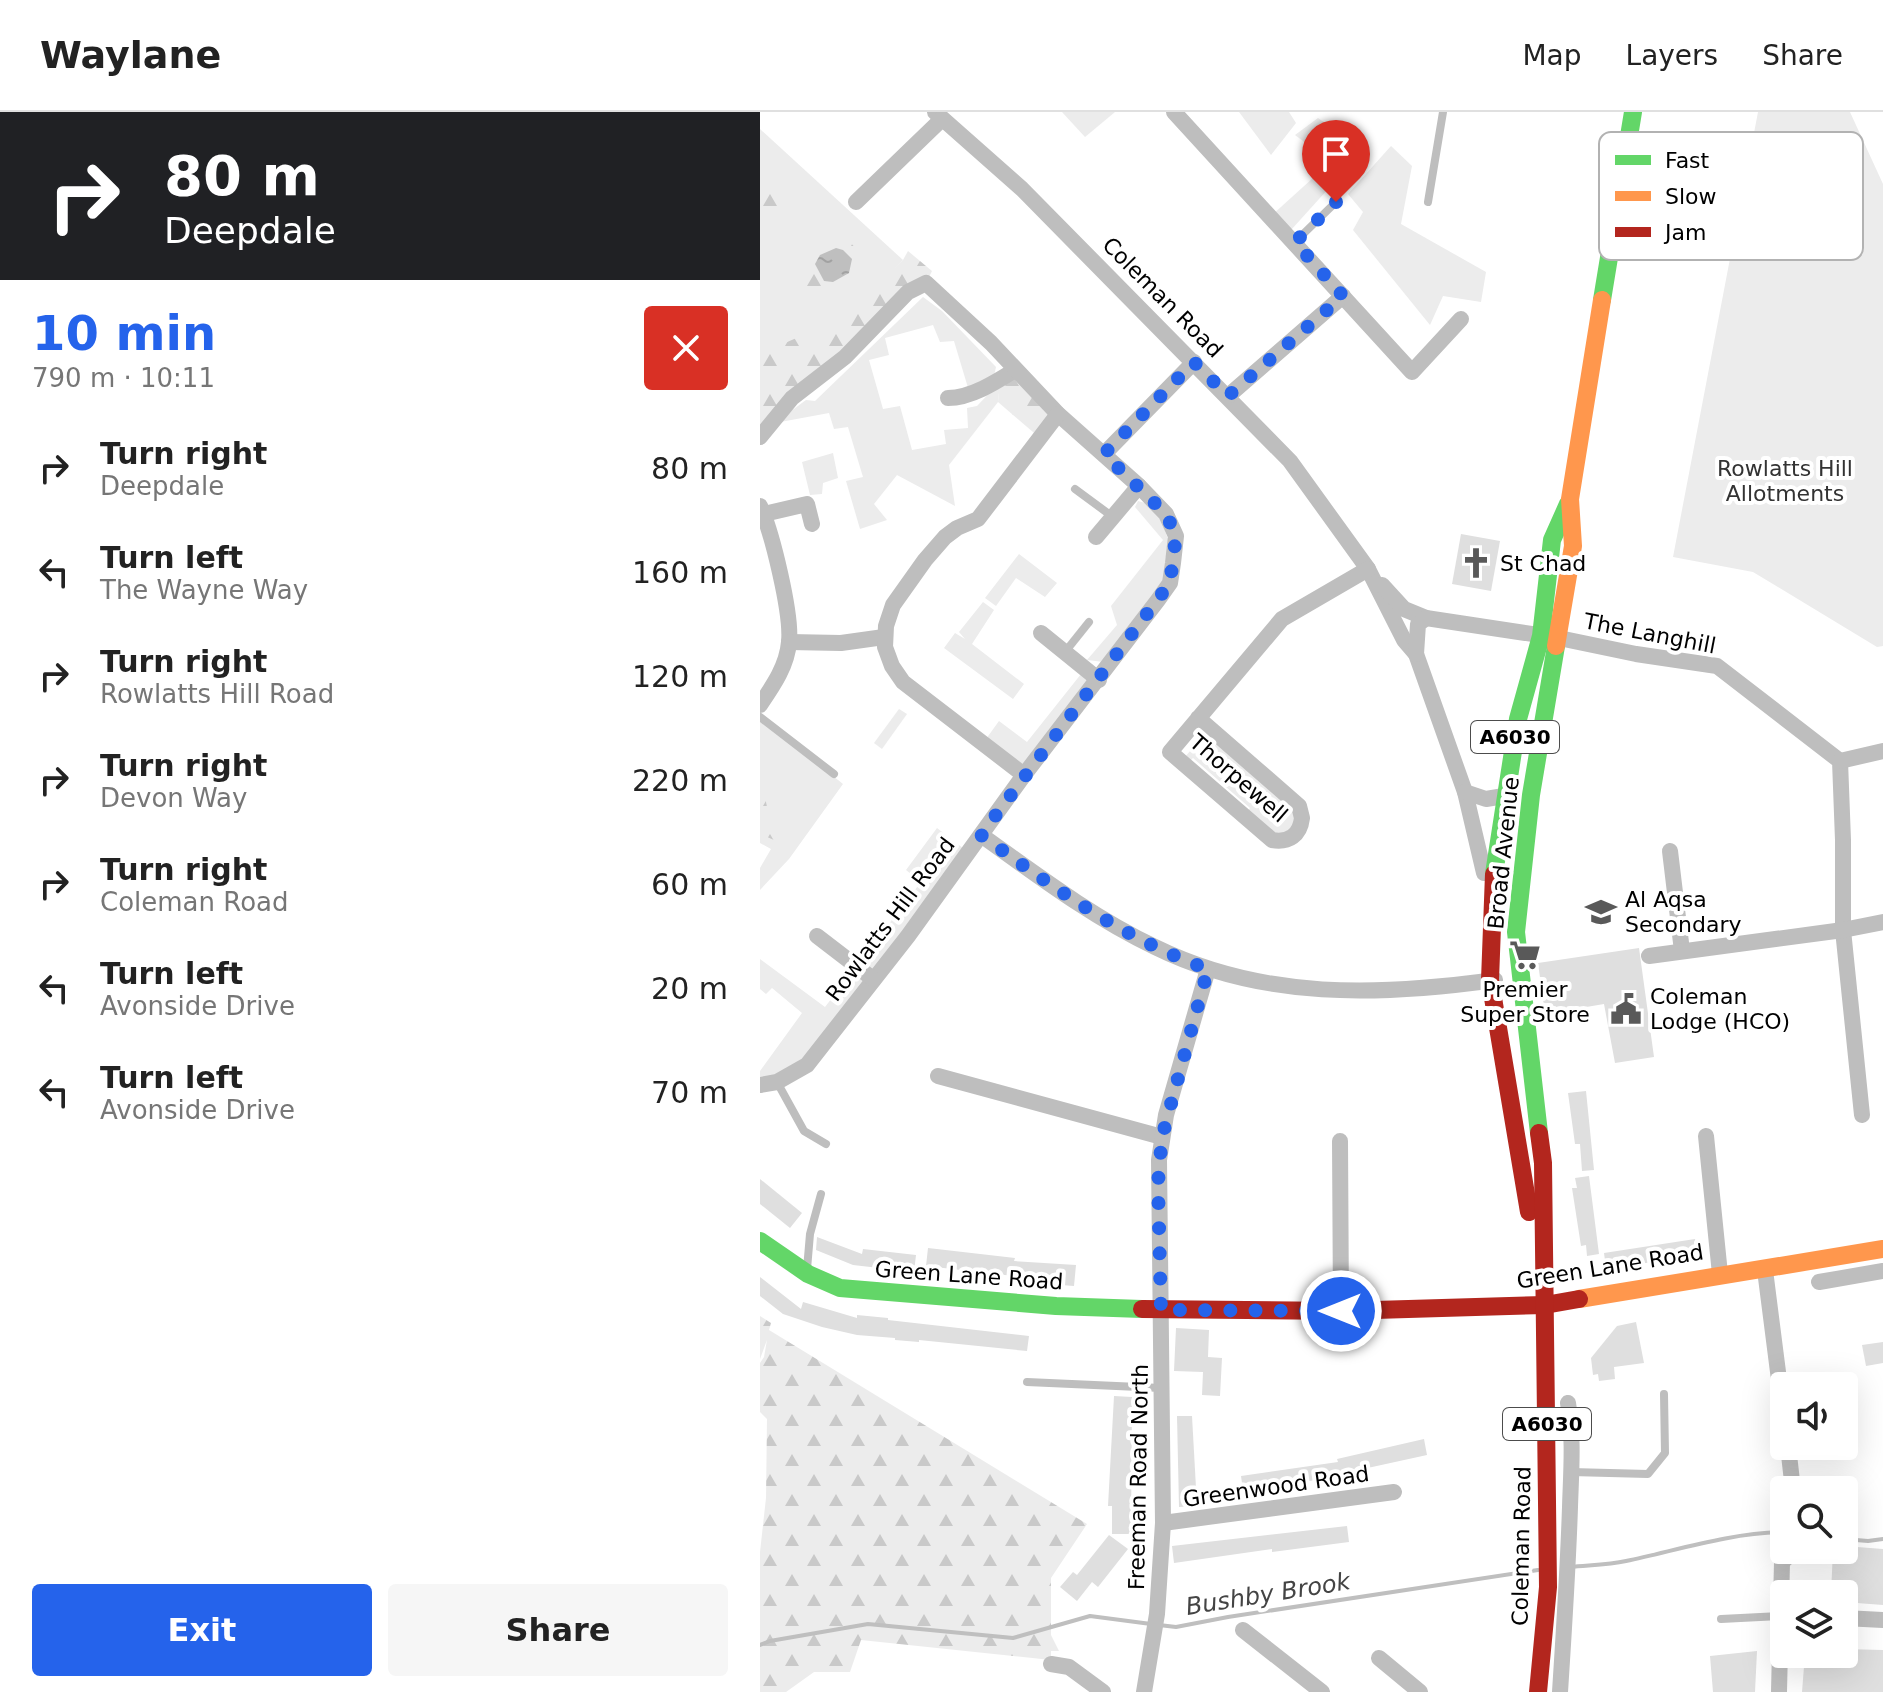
<!DOCTYPE html>
<meta charset="utf-8">
<style>
body{margin:0;font-family:"DejaVu Sans",sans-serif;background:#f6f6f6;color:#222;height:100vh;display:flex;flex-direction:column;font-size:30px;white-space:nowrap}
*{box-sizing:border-box;margin:0}
p{font-size:26px;color:#767676}
.icon{flex:none;width:44px;height:44px;fill:none;stroke:currentColor;stroke-width:2;stroke-linecap:round;stroke-linejoin:round}
.map{position:relative;flex:1;overflow:hidden}
.panel{display:flex;flex-direction:column;background:#fff;width:760px}
.panel>*{flex:none}
.banner{background:#202124;color:#fff;overflow:hidden}
.tools{position:absolute;left:1010px;top:1260px;display:grid;gap:16px}
.tools a{display:grid;place-items:center;width:88px;height:88px;border-radius:8px;background:#fff;box-shadow:0 8px 32px #0002;font-size:40px}
.pin{position:absolute;display:grid;place-items:center;width:68px;height:68px;color:#fff;margin:-82px -34px;border-radius:50% 50% 50% 0;rotate:-45deg;box-shadow:0 0 8px #0007}
.pin .icon{rotate:45deg}
.me{position:absolute;width:88px;margin:-44px;rotate:270deg;stroke-linejoin:round;filter:drop-shadow(0 0 6px #0008)}
.turn{display:flex;align-items:center;gap:28px;height:168px;padding:0 32px;font-size:36px}
.turn .icon{width:104px;height:104px;stroke-width:2.5}
.turn b{display:block;font-size:56px;line-height:68px}
.round{display:grid;place-items:center;flex:none;width:84px;height:84px;border-radius:8px;background:#f6f6f6}
.summary{display:flex;align-items:center;justify-content:space-between;height:136px;padding:0 32px}
h1{font-size:48px;font-weight:800;line-height:60px;color:#2563eb}
.action{display:flex;gap:16px;margin-top:auto;padding:16px 32px}
.action a{flex:1;height:92px;border-radius:8px;background:#2563eb;color:#fff;font-size:32px;font-weight:800;line-height:92px;text-align:center}
.action a+a{background:#f6f6f6;color:#222}
ul{padding:0;list-style:none}
li{display:flex;align-items:center;gap:24px;height:104px;padding:0 32px}
li div{flex:1}
li b{display:block;font-size:30px}
li em{font-style:normal}
header{display:flex;align-items:center;gap:48px;box-sizing:border-box;height:112px;padding:0 40px;background:#fff;border-bottom:2px solid #e0e0e0}
header strong{font-size:38px}
nav{display:flex;gap:44px;margin-inline-start:auto;font-size:28px}
main{display:flex;flex:1;min-height:0}
.map>svg:first-child{display:block}
.green{fill:#ececec}
.forest{fill:url(#forest-firs)}
.water{fill:url(#water-ripples)}
.lines{fill:none;stroke-linecap:round;stroke-linejoin:round}
.stream{stroke:#bfbfbf;stroke-width:4}
.building{fill:#dfdfdf}
.lane{stroke:#bebebe;stroke-width:8}
.street{stroke:#bebebe;stroke-width:16}
.fast{stroke:#63d668;stroke-width:18}
.slow{stroke:#ff974d;stroke-width:18}
.jam{stroke:#b3261e;stroke-width:18}
.route{stroke:#2563eb;stroke-width:14;stroke-dasharray:0 25.2}
.labels{text-anchor:middle;stroke-width:8;stroke-linejoin:round;paint-order:stroke}
.shield{fill:#fff;stroke:#4c4c4c;stroke-width:2}
.shield-label{font-size:20px;font-weight:bold;fill:#000}
.street-label{font-size:22px;fill:#000;stroke:#fff}
.park-label{font-size:22px;fill:#333;stroke:#fff}
.poi-label{font-size:22px;fill:#000;stroke:#fff;text-anchor:start}
.water-label{font-size:24px;font-style:italic;fill:#444;stroke:#fff}
.key{fill:#fff;stroke:#b2b2b2;stroke-width:2}
.key-label{font-size:22px;fill:#000}
</style>
<header>
<strong>Waylane</strong>
<nav><a>Map</a><a>Layers</a><a>Share</a></nav>
</header>
<main>
<section class="panel">
<div class="banner">
<div class="turn"><svg class="icon" aria-label="right" viewBox="0 0 24 24"><path d="M7 20v-9h11M14 6l5 5-5 5"/></svg><div><b>80 m</b>Deepdale</div></div>
</div>
<div class="summary"><div><h1>10 min</h1><p>790 m · 10:11</p></div><a class="round" style="background:#d93025;color:#fff"><svg class="icon" aria-label="close" viewBox="0 0 24 24"><path d="M6 6l12 12M18 6L6 18"/></svg></a></div>
<ul>
<li><svg class="icon" aria-label="right" viewBox="0 0 24 24"><path d="M7 20v-9h11M14 6l5 5-5 5"/></svg><div><b>Turn right</b><p>Deepdale</p></div><em>80 m</em></li>
<li><svg class="icon" aria-label="left" viewBox="0 0 24 24"><path d="M17 20v-9H6M10 6l-5 5 5 5"/></svg><div><b>Turn left</b><p>The Wayne Way</p></div><em>160 m</em></li>
<li><svg class="icon" aria-label="right" viewBox="0 0 24 24"><path d="M7 20v-9h11M14 6l5 5-5 5"/></svg><div><b>Turn right</b><p>Rowlatts Hill Road</p></div><em>120 m</em></li>
<li><svg class="icon" aria-label="right" viewBox="0 0 24 24"><path d="M7 20v-9h11M14 6l5 5-5 5"/></svg><div><b>Turn right</b><p>Devon Way</p></div><em>220 m</em></li>
<li><svg class="icon" aria-label="right" viewBox="0 0 24 24"><path d="M7 20v-9h11M14 6l5 5-5 5"/></svg><div><b>Turn right</b><p>Coleman Road</p></div><em>60 m</em></li>
<li><svg class="icon" aria-label="left" viewBox="0 0 24 24"><path d="M17 20v-9H6M10 6l-5 5 5 5"/></svg><div><b>Turn left</b><p>Avonside Drive</p></div><em>20 m</em></li>
<li><svg class="icon" aria-label="left" viewBox="0 0 24 24"><path d="M17 20v-9H6M10 6l-5 5 5 5"/></svg><div><b>Turn left</b><p>Avonside Drive</p></div><em>70 m</em></li>
</ul>
<div class="action"><a>Exit</a><a>Share</a></div>
</section>
<div class="map">
<svg width="1123" height="1580" viewBox="0 0 1123 1580">
<defs>
<pattern id="forest-firs" width="22" height="20" patternUnits="userSpaceOnUse" patternTransform="scale(2)"><rect width="22" height="20" fill="#ececec"/><path d="M5 1l3.5 6h-7zM16 11l3.5 6h-7z" fill="#c9c9c9"/></pattern>
<pattern id="water-ripples" width="26" height="14" patternUnits="userSpaceOnUse" patternTransform="scale(2)"><rect width="26" height="14" fill="#bfbfbf"/><path d="M2 4q2-2 4 0t4 0M15 11q2-2 4 0t4 0" fill="none" stroke="#a2a2a2"/></pattern>
</defs>
<rect width="100%" height="100%" fill="#fff"/>
<g class="green">
<path d="M302,0H355L325,25Z"/>
<path d="M479,0H529L536,11L511,43Z"/>
<path d="M998,0H1090L1123,72V534L1117,535L993,460L913,445Z"/>
<path d="M558,6L583,24L563,44L535,23Z"/>
<path d="M0,17L143,148L16,284L0,268Z"/>
<path d="M631,34L652,54L641,112L726,160L721,190L683,184L670,213L593,118L603,100L588,82Z"/>
<path d="M564,56L578,66L531,118L511,104Z"/>
<path d="M163,185L182,199L236,255L234,264L209,279L194,229L180,230L173,213L125,226L129,243L109,248L123,297L140,294L152,338L186,332L184,318L208,316L207,296L217,294L240,270L238,290L189,353L195,394L137,363L114,392L127,408L100,417L86,369L103,365L88,315L74,317L69,301L15,311L46,288L55,289Z"/>
<path d="M73,341L78,366L63,371L62,382L50,383L42,350Z"/>
<path d="M378,389L385,391L401,408L408,427L403,470L344,550L327,548L357,513L351,494L403,428L375,395Z"/>
<path d="M259,442L297,471L285,485L256,466L236,494L225,486Z"/>
<path d="M223,490L234,498L212,532L264,572L253,587L184,536L195,521L205,527L199,520Z"/>
<path d="M325,557L339,568L264,663L226,627L239,609L267,630Z"/>
<path d="M139,597L147,602L122,637L114,631Z"/>
<path d="M0,605L83,672L29,747L0,778V756L11,737L0,731Z"/>
<path d="M445,621L535,698V714L519,724L487,700L490,696L433,646L429,650L424,646L431,638L442,646L449,637L439,629Z"/>
<path d="M177,716L208,740L47,953L0,973V959L42,901L12,876L6,882L0,877V847L65,895L161,770L146,758Z"/>
</g>
<g class="forest">
<path d="M0,61L23,90L15,117L0,130Z"/>
<path d="M81,129L91,131L105,148C94,173 74,189 47,176L40,161L43,151L55,152L61,166L73,170L85,142L83,138L74,135Z"/>
<path d="M148,139L172,159L166,171L0,325V242L41,224H65L143,148Z"/>
<path d="M255,258L297,301L280,326L238,290L240,267Z"/>
<path d="M0,673L3,676L14,728L0,722Z"/>
<path d="M0,1204L11,1211L9,1218L327,1412L291,1466V1523L299,1539H291V1548L101,1528L90,1560H54L26,1580H0V1440L6,1386L7,1307L0,1300V1251L4,1245L7,1228L0,1247Z"/>
</g>
<path class="water" d="M76,136L83,138L92,147L89,161L73,170L64,169L55,152L60,143Z"/>
<g class="lines">
<g class="stream">
<path d="M1084,1427L1108,1429L1123,1427"/>
<path d="M810,1455C829,1453 848,1453 866,1449C918,1438 970,1421 1024,1420"/>
<path d="M399,1513L416,1515L468,1505L778,1458"/>
<path d="M0,1533L10,1529L108,1512L253,1526L330,1504L391,1512"/>
</g>
</g>
<g class="building">
<path d="M701,422L740,429L731,479L692,472Z"/>
<path d="M879,836L894,945L855,951L844,892L785,902L778,851Z"/>
<path d="M826,979L834,1058L822,1059L820,1032H815L808,981Z"/>
<path d="M829,1064L839,1142L827,1144L826,1133L821,1134L812,1076H817L815,1066Z"/>
<path d="M0,1067L42,1101L30,1116L0,1092Z"/>
<path d="M57,1125L102,1142L103,1137L156,1143L154,1160L93,1153L56,1138Z"/>
<path d="M935,1127L937,1138L911,1142L912,1149L873,1152L874,1157L858,1159L857,1154L846,1156L844,1141Z"/>
<path d="M168,1136L255,1146L254,1149L316,1153L314,1174L261,1170L262,1165L166,1154Z"/>
<path d="M0,1165L41,1197L43,1190L97,1206V1203L128,1206V1208L269,1224L267,1239L159,1228V1230L135,1228V1226L97,1223L62,1215L23,1202L0,1184Z"/>
<path d="M876,1210L884,1251L854,1255L855,1267L839,1269L838,1262L833,1263L831,1246L857,1214Z"/>
<path d="M416,1216L449,1218L448,1245L462,1246L460,1284L442,1283L443,1260L414,1259Z"/>
<path d="M1123,1230V1251L1106,1254L1102,1233Z"/>
<path d="M354,1284L372,1285L371,1422H352V1394H348Z"/>
<path d="M417,1304H432L437,1394L419,1395Z"/>
<path d="M664,1327L667,1343L571,1364L572,1366L483,1378L481,1364L578,1350L577,1347Z"/>
<path d="M587,1414L589,1430L512,1440V1437L414,1451L412,1434Z"/>
<path d="M349,1423L368,1437L338,1475L332,1470L317,1489L300,1475L313,1460L317,1463Z"/>
<path d="M1084,1434L1123,1437V1493L1084,1490V1482H1071L1073,1438H1084Z"/>
<path d="M1084,1537L1123,1538V1580H1042L1045,1542H1084Z"/>
<path d="M997,1539L995,1580H953L950,1544Z"/>
</g>
<g class="lines">
<g class="lane">
<path d="M668,90L683,0"/>
<path d="M535,130L576,90"/>
<path d="M315,377L353,405"/>
<path d="M305,540L329,510"/>
<path d="M0,605L74,662"/>
<path d="M17,970L44,1019L66,1032"/>
<path d="M47,1157L50,1122L61,1082"/>
<path d="M267,1270L401,1276"/>
<path d="M811,1360L888,1362L905,1341L904,1282"/>
<path d="M961,1507L1021,1504"/>
</g>
<g class="street">
<path d="M175,0L262,77L530,349L608,457L644,528L656,542L705,680L724,761"/>
<path d="M414,0L652,260L701,207"/>
<path d="M96,90L182,7"/>
<path d="M468,284L583,184"/>
<path d="M188,286C211,286 236,270 255,258"/>
<path d="M0,325L32,286L85,245L148,180L166,171L231,231L298,302L379,374L406,402L416,424L413,451L410,471L398,488L264,663L148,824L47,953L17,970L0,973"/>
<path d="M344,342L434,250"/>
<path d="M0,394C12,420 32,502 29,530C27,554 13,574 0,593"/>
<path d="M4,402L47,392L52,412"/>
<path d="M336,425L379,374"/>
<path d="M622,473L644,497L666,506L799,526L876,542L957,554L1080,649L1083,728V818L1102,1003"/>
<path d="M281,521L339,568"/>
<path d="M29,530L81,531L124,525"/>
<path d="M656,542L658,512L666,506"/>
<path d="M438,606L539,694L542,706C540,723 529,731 512,728L410,640L522,507L608,457"/>
<path d="M1080,649L1123,639"/>
<path d="M264,663L143,570L132,554L125,535L126,514L133,493L165,448L185,425L197,416L218,407L298,302"/>
<path d="M705,680L726,687L750,683"/>
<path d="M221,723C277,763 332,805 395,835C503,888 619,884 735,868"/>
<path d="M910,739L922,839"/>
<path d="M57,824L113,867"/>
<path d="M889,844L1083,818L1123,810"/>
<path d="M178,964L402,1025"/>
<path d="M946,1024L960,1162"/>
<path d="M580,1029L581,1199"/>
<path d="M1005,1158L1024,1307"/>
<path d="M1059,1170L1123,1159"/>
<path d="M1028,1334L1033,1378"/>
<path d="M403,1411L634,1380"/>
<path d="M1084,1506L1123,1508"/>
<path d="M483,1518L562,1580"/>
<path d="M619,1546L660,1580"/>
<path d="M291,1552L309,1555L343,1580"/>
<path d="M384,1580L397,1502L403,1411L399,1048L406,1003L448,857"/>
<path d="M800,1580C804,1518 808,1457 810,1395C811,1361 814,1326 808,1291"/>
<path d="M1019,1580L1022,1450L1036,1438"/>
</g>
<g class="fast">
<path d="M842,188L873,0"/>
<path d="M734,762L758,607L781,524L792,428L808,392"/>
<path d="M779,1021L756,820L771,683L796,534"/>
<path d="M0,1129L48,1162L80,1176L296,1194L382,1197"/>
</g>
<g class="slow">
<path d="M796,534L813,434L810,387L842,188"/>
<path d="M819,1187L1123,1137"/>
</g>
<g class="jam">
<path d="M734,762L730,868L769,1100"/>
<path d="M382,1197L581,1199L785,1193L819,1187"/>
<path d="M778,1580L788,1475L783,1051L779,1021"/>
</g>
</g>
<g class="lines">
<path class="route" d="M576,90L535,130L583,184L468,284L434,250L344,342L406,402L416,424L410,471L221,723C293,775 364,827 448,857L402,1025L398,1071L401,1198L581,1199"/>
</g>
<defs>
<symbol id="church-bare" viewBox="-9 -9 18 18"><path d="M-1.2-6h2.4v3.5h3.3v2.4h-3.3V6h-2.4V-.1h-3.3v-2.4h3.3Z" fill="#595959" stroke="#fff" stroke-width="2.5" paint-order="stroke"/></symbol>
<symbol id="school-bare" viewBox="-9 -9 18 18"><path d="M0-5L7-2L0 1L-7-2ZM-4 1L0 2.5L4 1V4Q0 6-4 4Z" fill="#595959" stroke="#fff" stroke-width="2.5" paint-order="stroke"/></symbol>
<symbol id="supermarket-bare" viewBox="-9 -9 18 18"><path d="M-6-5.5h2.5l.6 2H6L4.5 2H-2.5L-4.4-4H-6ZM-1.5 3.2a1.3 1.3 0 1 0 .1 0ZM3 3.2a1.3 1.3 0 1 0 .1 0Z" fill="#595959" stroke="#fff" stroke-width="2.5" paint-order="stroke"/></symbol>
<symbol id="civic-bare" viewBox="-9 -9 18 18"><path d="M-.6-6.5H3V-4.5H.6V-3L4-1V1h2V6H-6V1h2V-1L-.6-3ZM-1.2 2.5V6h2.4V2.5Z" fill="#595959" stroke="#fff" stroke-width="2.5" paint-order="stroke"/></symbol>
</defs>
<g fill-rule="evenodd">
<use href="#church-bare" x="694" y="429" width="44" height="44"/>
<use href="#school-bare" x="819" y="778" width="44" height="44"/>
<use href="#supermarket-bare" x="743" y="821" width="44" height="44"/>
<use href="#civic-bare" x="844" y="875" width="44" height="44"/>
</g>
<g class="labels">
<g class="shield">
<rect x="711" y="609" width="88" height="32" rx="6"/>
<rect x="743" y="1296" width="88" height="32" rx="6"/>
</g>
<g class="shield-label">
<text x="755" y="632">A6030</text>
<text x="787" y="1319">A6030</text>
</g>
<g class="street-label">
<text transform="translate(403 185) rotate(45)" y="8">Coleman Road</text>
<text transform="translate(890 521) rotate(11)" y="8">The Langhill</text>
<text transform="translate(479 666) rotate(41)" y="8">Thorpewell</text>
<text transform="translate(743 741) rotate(-84)" y="8">Broad Avenue</text>
<text transform="translate(130 807) rotate(-53)" y="8">Rowlatts Hill Road</text>
<text transform="translate(850 1154) rotate(-9)" y="8">Green Lane Road</text>
<text transform="translate(209 1163) rotate(4)" y="8">Green Lane Road</text>
<text transform="translate(378 1365) rotate(-89)" y="8">Freeman Road North</text>
<text transform="translate(516 1374) rotate(-8)" y="8">Greenwood Road</text>
<text transform="translate(761 1434) rotate(-89)" y="8">Coleman Road</text>
</g>
<g class="park-label">
<text x="1025" y="364">Rowlatts Hill<tspan x="1025" dy="25">Allotments</tspan></text>
</g>
<g class="poi-label">
<text x="740" y="459">St Chad</text>
<text x="865" y="795">Al Aqsa<tspan x="865" dy="25">Secondary</tspan></text>
<text x="765" y="885" text-anchor="middle">Premier<tspan x="765" dy="25">Super Store</tspan></text>
<text x="890" y="892">Coleman<tspan x="890" dy="25">Lodge (HCO)</tspan></text>
</g>
<g class="water-label">
<text transform="translate(508 1482) rotate(-9)" y="8">Bushby Brook</text>
</g>
</g>
<rect x="839" y="20" width="264" height="128" rx="12" class="key"/>
<rect x="855" y="43" width="36" height="10" fill="#63d668"/>
<rect x="855" y="79" width="36" height="10" fill="#ff974d"/>
<rect x="855" y="115" width="36" height="10" fill="#b3261e"/>
<g class="key-label">
<text x="905" y="56">Fast</text>
<text x="905" y="92">Slow</text>
<text x="905" y="128">Jam</text>
</g>
</svg>
<div class="tools">
<a><svg class="icon" aria-label="sound" viewBox="0 0 24 24"><path d="M4 9h4l5-4v14l-5-4H4zM17 9q2 3 0 6"/></svg></a>
<a><svg class="icon" aria-label="search" viewBox="0 0 24 24"><circle cx="10" cy="10" r="6"/><path d="M15 15l6 6"/></svg></a>
<a><svg class="icon" aria-label="layers" viewBox="0 0 24 24"><path d="M12 4l9 5-9 5-9-5zM3 14l9 5 9-5"/></svg></a>
</div>
<div class="pin" style="left:576px;top:90px;background:#d93025"><svg class="icon" aria-label="arrive" viewBox="0 0 24 24"><path d="M6 21V4h12l-3 4 3 4H6"/></svg></div>
<svg class="me" style="left:581px;top:1199px" viewBox="-20 -20 40 40"><circle r="17" fill="#2563eb" stroke="#fff" stroke-width="3"/><path d="M0-11L8 9 0 5-8 9z" fill="#fff"/></svg>
</div>
</main>
